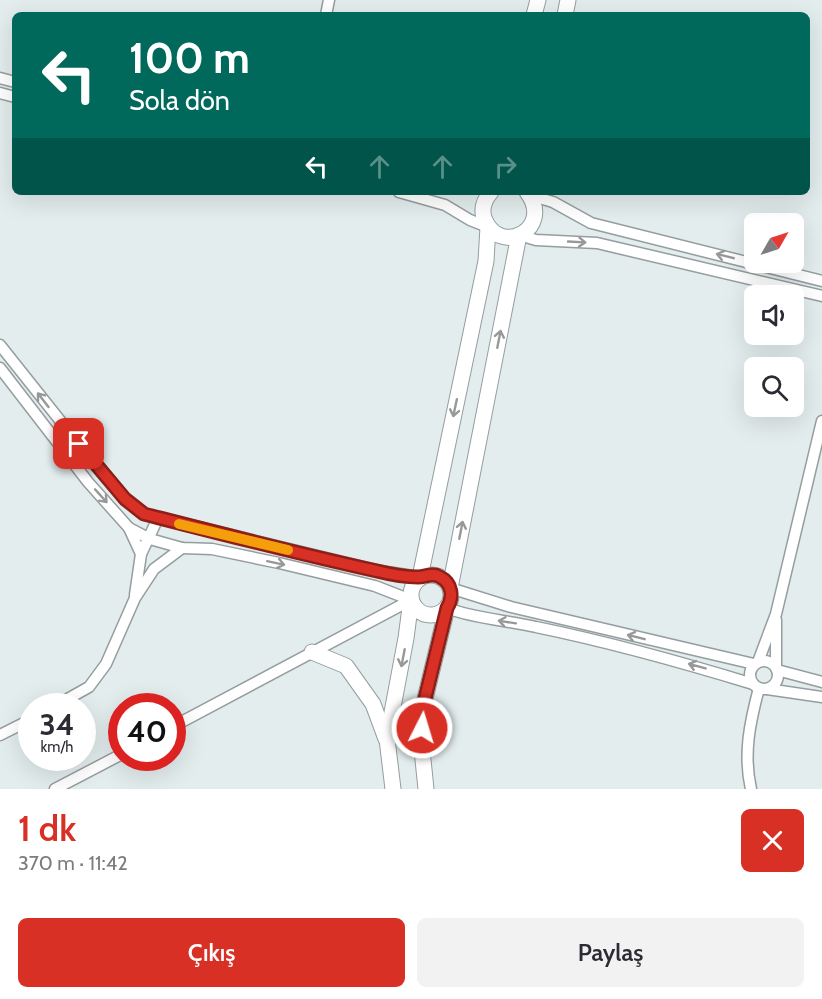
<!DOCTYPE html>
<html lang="tr">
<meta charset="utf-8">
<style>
body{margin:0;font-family:Cabin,sans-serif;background:#f2f2f3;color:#2b2b33;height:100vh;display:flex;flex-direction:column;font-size:22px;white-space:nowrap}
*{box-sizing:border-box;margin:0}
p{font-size:20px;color:#7c7c81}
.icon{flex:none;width:33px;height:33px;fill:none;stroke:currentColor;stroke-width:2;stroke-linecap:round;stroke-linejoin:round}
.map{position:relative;height:789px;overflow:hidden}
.panel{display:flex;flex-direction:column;background:#fff;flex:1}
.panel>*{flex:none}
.top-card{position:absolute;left:12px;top:12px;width:798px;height:183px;border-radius:9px;box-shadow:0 6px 24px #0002;background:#00695c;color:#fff;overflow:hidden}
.needle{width:39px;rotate:51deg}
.buttons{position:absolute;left:744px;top:213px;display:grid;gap:12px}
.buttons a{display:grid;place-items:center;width:60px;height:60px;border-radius:9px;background:#fff;box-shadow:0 6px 24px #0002;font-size:30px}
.speed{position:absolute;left:18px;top:693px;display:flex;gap:12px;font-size:30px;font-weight:700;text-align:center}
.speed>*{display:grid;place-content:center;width:78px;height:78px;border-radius:50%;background:#fff;box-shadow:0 6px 24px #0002;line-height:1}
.speed small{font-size:15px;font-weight:400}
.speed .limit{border:9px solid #d22;background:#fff;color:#111}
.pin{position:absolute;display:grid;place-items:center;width:51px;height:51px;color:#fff;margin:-26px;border-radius:12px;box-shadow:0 3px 9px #0006}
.me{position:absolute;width:66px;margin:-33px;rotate:5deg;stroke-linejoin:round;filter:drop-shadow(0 0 4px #0008)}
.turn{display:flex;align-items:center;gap:21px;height:126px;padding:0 18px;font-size:27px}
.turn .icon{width:78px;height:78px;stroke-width:2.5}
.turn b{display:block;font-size:42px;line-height:51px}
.lanes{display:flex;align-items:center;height:57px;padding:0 18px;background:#0003;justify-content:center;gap:30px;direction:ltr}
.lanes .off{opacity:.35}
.round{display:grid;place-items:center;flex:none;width:63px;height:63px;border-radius:9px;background:#f2f2f3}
.headline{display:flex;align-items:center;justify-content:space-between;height:102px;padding:0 18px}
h1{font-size:36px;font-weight:600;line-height:45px;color:#d93025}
.button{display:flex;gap:12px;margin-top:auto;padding:12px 18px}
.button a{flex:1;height:69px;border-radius:9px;background:#d93025;color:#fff;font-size:24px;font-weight:600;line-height:69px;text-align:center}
.button a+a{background:#f2f2f3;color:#2b2b33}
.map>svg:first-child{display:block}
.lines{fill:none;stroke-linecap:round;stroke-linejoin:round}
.street-casing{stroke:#959d9e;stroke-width:13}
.secondary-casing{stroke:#959d9e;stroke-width:17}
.street{stroke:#fff;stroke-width:10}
.secondary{stroke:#fff;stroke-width:15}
.oneway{stroke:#979898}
.route-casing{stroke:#8d1f18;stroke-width:15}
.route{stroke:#d93025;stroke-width:10}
.slow{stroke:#f59e0b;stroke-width:10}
</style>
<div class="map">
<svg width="822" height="789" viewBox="0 0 822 789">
<rect width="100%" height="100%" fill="#e3edee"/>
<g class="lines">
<defs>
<g id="street">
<path d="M326,15L329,0"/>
<path d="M0,78L15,82"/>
<path d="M0,93L15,97"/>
<path d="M399,192L445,205L470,220L488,227"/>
<path d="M529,195L553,202L591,223L822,281"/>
<path d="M519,235L536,240L597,243L822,296"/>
<path d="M0,345L105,477L125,499L144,514L380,571L420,577"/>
<path d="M0,368L88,482L129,528L150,539L182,548L212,549L279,563L375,586L411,600"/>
<path d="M129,528L141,554"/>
<path d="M450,588L511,607L754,664"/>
<path d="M135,595L141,554L158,518"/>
<path d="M447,608C476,619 506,620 536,627C609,642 681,662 753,684"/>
<circle cx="764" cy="675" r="14"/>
<path d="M758,662L776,614L822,421"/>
<path d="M776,667V620"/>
<path d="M777,670L822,682"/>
<path d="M767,689L822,697"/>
<path d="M55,706L89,687L106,664L135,598L154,569L182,548"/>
<path d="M172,727L411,600"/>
<path d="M0,735L32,719"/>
<path d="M55,789L122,754"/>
<path d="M751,789C743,754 750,722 759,688"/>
</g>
<g id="secondary">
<path d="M534,15L538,0"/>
<path d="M565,15L568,0"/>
<path d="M491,192C484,200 481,208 484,218C499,258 555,229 527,192"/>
<circle cx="431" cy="595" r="20"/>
<path d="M420,577L486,261L488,227"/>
<path d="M450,588L519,235"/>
<path d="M312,652L346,666L373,704L386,739"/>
<path d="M393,789L387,739L406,638L411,600"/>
<path d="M426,789L422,750L423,707L447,608"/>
</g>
</defs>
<use href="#street" class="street-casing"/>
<use href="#secondary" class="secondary-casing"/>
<use href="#street" class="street"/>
<use href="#secondary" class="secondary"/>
</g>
<defs><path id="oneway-shaft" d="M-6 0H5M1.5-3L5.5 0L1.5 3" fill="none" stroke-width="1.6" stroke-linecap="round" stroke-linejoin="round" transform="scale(1.5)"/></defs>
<g class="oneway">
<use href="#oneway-shaft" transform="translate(577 242) rotate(3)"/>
<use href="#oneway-shaft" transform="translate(725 256) rotate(-166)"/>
<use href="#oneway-shaft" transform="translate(499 339) rotate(-79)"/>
<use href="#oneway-shaft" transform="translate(43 400) rotate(-128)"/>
<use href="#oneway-shaft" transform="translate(455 408) rotate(102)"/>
<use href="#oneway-shaft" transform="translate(101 496) rotate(48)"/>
<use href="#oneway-shaft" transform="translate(461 530) rotate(-79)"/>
<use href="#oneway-shaft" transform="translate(276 563) rotate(12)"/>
<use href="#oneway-shaft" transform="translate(507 622) rotate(-171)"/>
<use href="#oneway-shaft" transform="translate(636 637) rotate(-166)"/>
<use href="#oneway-shaft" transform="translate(403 658) rotate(101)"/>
<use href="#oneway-shaft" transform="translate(697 666) rotate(-165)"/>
</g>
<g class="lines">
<defs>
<path id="route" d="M79,444L125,499L144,514C222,534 299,554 377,571C389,574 405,577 418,577C426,577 432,572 440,577C452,583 454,597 447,608L423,707L422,728"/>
</defs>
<use href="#route" class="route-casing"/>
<use href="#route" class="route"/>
<path class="slow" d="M179,524L288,550"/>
</g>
</svg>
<div class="buttons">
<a><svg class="needle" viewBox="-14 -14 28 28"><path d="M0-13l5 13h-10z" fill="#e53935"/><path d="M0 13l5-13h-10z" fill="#7c7c81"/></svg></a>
<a><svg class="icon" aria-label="sound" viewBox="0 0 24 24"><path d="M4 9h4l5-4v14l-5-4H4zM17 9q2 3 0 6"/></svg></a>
<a><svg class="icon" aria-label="search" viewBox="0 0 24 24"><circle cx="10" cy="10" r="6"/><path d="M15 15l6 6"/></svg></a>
</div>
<div class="speed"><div>34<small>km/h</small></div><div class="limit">40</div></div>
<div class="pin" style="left:79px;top:444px;background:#d93025"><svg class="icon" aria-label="arrive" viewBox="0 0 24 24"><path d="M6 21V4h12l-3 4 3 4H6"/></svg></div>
<svg class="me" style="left:422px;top:728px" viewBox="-20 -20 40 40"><circle r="17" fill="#d93025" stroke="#fff" stroke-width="3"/><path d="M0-11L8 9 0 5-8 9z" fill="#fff"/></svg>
<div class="top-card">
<div class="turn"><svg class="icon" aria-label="left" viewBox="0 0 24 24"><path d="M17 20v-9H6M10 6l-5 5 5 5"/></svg><div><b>100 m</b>Sola dön</div></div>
<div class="lanes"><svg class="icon" aria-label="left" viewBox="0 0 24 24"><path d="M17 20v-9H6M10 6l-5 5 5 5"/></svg><svg class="icon off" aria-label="ahead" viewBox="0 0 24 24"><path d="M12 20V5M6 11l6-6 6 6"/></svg><svg class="icon off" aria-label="ahead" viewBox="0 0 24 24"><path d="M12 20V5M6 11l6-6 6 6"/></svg><svg class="icon off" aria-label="right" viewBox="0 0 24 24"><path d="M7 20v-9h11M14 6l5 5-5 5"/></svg></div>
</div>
</div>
<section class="panel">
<div class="headline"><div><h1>1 dk</h1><p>370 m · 11:42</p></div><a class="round" style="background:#d93025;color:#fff"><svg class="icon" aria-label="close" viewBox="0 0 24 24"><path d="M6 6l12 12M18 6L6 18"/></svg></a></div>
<div class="button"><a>Çıkış</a><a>Paylaş</a></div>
</section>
